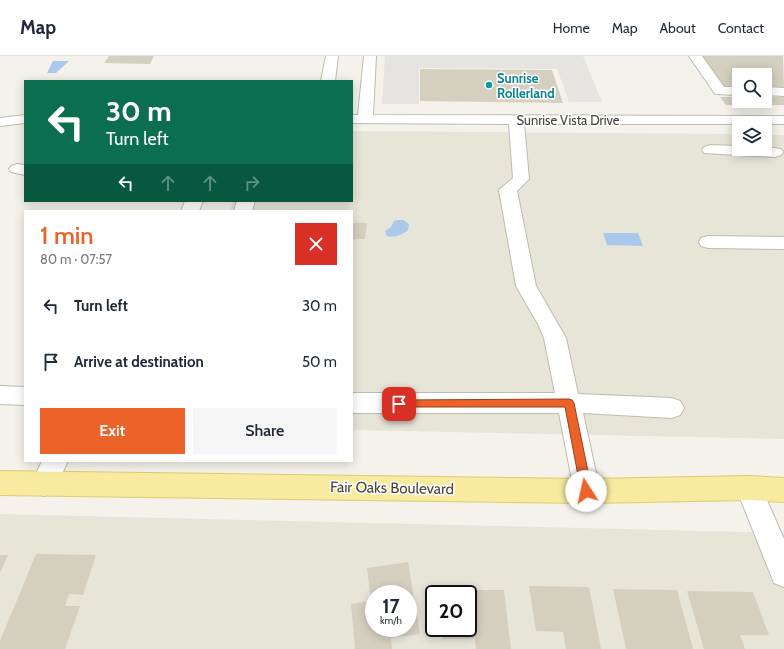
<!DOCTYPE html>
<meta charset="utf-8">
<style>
body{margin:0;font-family:Cabin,sans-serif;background:#f6f6f7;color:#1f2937;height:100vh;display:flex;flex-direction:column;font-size:15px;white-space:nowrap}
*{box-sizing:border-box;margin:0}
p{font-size:13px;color:#747a83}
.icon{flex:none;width:22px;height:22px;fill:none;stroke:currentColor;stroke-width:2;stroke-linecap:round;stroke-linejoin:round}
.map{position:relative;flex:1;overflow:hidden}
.details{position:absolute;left:24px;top:154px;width:329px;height:252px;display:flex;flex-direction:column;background:#fff;border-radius:0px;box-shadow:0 2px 10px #0003}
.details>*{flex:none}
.guide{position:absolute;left:24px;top:24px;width:329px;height:122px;border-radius:0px;box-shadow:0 2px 10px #0003;background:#0b6e4f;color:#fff;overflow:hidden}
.fabs{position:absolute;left:732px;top:12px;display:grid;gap:8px}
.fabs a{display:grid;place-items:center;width:40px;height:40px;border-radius:0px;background:#fff;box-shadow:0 2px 10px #0003;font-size:20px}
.speed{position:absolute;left:365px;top:529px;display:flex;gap:8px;font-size:20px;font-weight:700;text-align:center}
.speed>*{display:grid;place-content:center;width:52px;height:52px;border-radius:50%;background:#fff;box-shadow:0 2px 10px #0003;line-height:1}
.speed small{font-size:10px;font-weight:400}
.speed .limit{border:2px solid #111;border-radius:6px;background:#fff;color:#111}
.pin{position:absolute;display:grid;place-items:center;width:34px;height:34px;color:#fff;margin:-17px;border-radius:8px;box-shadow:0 2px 6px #0006}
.me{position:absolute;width:44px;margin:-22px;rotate:350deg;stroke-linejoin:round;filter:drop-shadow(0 0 3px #0008)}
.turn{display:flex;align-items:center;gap:14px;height:84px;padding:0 16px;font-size:18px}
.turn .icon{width:52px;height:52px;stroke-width:2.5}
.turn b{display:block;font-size:28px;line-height:34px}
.lanes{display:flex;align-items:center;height:38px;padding:0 16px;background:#0003;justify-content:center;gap:20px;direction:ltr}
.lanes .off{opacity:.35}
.round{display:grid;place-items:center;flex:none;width:42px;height:42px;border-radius:0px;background:#f6f6f7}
.headline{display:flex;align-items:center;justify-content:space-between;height:68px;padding:0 16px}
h1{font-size:24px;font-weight:600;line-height:30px;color:#ec6329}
.action{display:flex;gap:8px;margin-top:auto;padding:8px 16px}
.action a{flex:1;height:46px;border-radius:0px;background:#ec6329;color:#fff;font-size:16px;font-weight:600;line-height:46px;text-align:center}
.action a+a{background:#f6f6f7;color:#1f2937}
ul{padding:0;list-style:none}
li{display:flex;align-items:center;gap:12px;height:56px;padding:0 16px}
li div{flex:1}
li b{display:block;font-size:15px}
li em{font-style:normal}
header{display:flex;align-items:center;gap:24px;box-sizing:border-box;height:56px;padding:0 20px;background:#fff;border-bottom:1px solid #e0e1e3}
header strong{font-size:19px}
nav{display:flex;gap:22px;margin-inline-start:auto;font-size:14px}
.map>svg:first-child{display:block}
.residential{fill:#e7e5d8;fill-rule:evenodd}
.parking{fill:#e5e4e1}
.water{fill:#aac7ec}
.building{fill:#d5cfc0;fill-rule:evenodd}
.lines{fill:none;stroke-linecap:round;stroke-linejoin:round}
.minor-casing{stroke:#bfbbad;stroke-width:2}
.major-casing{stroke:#dccb6f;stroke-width:2}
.minor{fill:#fff;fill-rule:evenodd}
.major{fill:#f8eb9f;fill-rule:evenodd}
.route{fill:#ec6329;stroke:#99401b}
.culture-dot{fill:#0f9aa8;stroke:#fff;stroke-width:1.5}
.labels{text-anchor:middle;stroke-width:3;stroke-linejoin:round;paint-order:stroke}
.far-culture-label{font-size:13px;font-weight:bold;fill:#0d838f;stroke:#fff;text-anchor:start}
.far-street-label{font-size:13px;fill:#474338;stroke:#fff}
.street-label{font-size:15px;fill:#474338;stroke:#fff}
</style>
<header>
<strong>Map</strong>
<nav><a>Home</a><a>Map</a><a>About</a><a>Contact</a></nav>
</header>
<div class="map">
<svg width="784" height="593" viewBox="0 0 784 593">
<rect width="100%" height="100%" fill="#f4f2ea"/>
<g class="residential">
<path d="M352,75L739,78V93H765V79H784V383L352,374V155H230L233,145H352Z"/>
<path d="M0,458L784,477V593H0ZM374,538H408V572H374ZM434,538H468V572H434Z"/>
</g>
<path class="parking" d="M385,0H583L602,46H569L557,13L419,12V48H382Z"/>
<g class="water">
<path d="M53,5H69L56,17H47Z"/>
<path d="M398,164H403L409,168L408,174C402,179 395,182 387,180L385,175L391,171L394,165Z"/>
<path d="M603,177H638L643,190L607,189Z"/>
</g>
<g class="building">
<path d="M109,0H154L150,8L104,7Z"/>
<path d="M699,0H783L784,31H765V19H739V31H722Z"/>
<path d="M420,13L552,14L563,47L420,45Z"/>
<path d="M720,41H739V45H765V41H784V49H726Z"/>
<path d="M352,167H367L365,183H352Z"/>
<path d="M36,498L96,499L83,539L69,538L65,550H80L65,593H0V585Z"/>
<path d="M0,499H8L0,517Z"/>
<path d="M408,506L420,578L391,582L392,593H355L351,548L371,545L367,512ZM374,538H408V572H374Z"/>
<path d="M529,530L589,531L601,593H566L563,576L536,575Z"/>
<path d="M613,533L677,534L693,593H626Z"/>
<path d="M473,534H504L511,593H476L475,583H442L441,572H468V543H474Z"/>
<path d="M687,535L753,536L769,579H740L745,593H704Z"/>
</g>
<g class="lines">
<defs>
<g id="minor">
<path d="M326,0H338L335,25H321Z"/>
<path d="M364,0H376L373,59L784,60V68H765V67H739V68H524L529,123L517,135L536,230L566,282L578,338L672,342L680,345L684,352L680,359L672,362L583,357L600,435L596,443L587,447L578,443L574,435L559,357H352V337H555L544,282L538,268L516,230L499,134L513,122L509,68L352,67V59H358Z"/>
<path d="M689,0H702L724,31H739V39L715,38Z"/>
<path d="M765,31L784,32V40L765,39Z"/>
<path d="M25,59V67L0,70V62Z"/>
<path d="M710,89L739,90V93H765V91L781,93L783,96L781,99L775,101L704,97L702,94L704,91Z"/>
<path d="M17,108L25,109V119L11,116L9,113L11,110Z"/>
<path d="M185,145H203L199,155H181Z"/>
<path d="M237,145H255L252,155H234Z"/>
<path d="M708,180L784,181V193L708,192L701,190L699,186L701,182Z"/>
<path d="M0,330L25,331V349L0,348Z"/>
<path d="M42,405H68L53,436L44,440L35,436L31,428Z"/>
<path d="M749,420L758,424L784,483V531L774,527L736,432L740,424Z"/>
</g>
<path id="major" d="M0,415L587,423L749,420L784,422V446L749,444L587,447L0,439Z"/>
</defs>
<use href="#minor" class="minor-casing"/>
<use href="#major" class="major-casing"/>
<use href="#minor" class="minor"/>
<use href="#major" class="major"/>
</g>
<path class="route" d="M569,343L572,344L574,347L592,435L590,438L586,439L583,438L581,435L565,351H399L396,350L394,348L396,345L399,344Z"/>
<circle class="culture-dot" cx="489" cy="29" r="4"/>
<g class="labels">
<g class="far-culture-label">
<text x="497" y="27">Sunrise<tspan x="497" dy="15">Rollerland</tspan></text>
</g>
<g class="far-street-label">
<text x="568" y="69">Sunrise Vista Drive</text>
</g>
<g class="street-label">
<text transform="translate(392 432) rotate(1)" y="5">Fair Oaks Boulevard</text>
</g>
</g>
</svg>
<div class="fabs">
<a><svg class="icon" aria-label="search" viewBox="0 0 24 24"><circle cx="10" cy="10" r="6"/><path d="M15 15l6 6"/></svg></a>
<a><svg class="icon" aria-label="layers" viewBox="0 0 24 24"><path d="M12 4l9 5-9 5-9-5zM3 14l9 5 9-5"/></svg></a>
</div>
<div class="speed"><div>17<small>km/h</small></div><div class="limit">20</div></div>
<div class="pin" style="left:399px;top:348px;background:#d93025"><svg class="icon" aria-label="arrive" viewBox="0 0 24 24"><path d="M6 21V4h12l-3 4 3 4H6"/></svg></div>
<svg class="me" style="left:586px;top:435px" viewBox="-20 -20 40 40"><circle r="19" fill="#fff"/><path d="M0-13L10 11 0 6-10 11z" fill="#ec6329"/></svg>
<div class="guide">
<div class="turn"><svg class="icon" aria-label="left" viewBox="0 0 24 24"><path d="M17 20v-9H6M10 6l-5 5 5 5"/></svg><div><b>30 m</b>Turn left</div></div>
<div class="lanes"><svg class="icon" aria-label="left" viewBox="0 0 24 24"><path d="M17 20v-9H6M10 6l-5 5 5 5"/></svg><svg class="icon off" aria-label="ahead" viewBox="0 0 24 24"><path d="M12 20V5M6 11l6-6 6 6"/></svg><svg class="icon off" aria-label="ahead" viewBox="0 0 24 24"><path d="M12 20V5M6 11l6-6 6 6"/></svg><svg class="icon off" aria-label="right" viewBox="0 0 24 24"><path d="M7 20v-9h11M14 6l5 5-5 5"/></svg></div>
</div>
<section class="details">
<div class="headline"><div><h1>1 min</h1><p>80 m · 07:57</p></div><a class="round" style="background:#d93025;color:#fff"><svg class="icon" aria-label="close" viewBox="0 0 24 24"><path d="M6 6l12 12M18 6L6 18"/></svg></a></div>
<ul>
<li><svg class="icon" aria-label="left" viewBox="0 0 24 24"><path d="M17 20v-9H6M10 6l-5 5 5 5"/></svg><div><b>Turn left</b></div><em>30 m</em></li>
<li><svg class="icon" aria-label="arrive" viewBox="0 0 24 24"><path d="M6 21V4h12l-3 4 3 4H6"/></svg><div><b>Arrive at destination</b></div><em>50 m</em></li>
</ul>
<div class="action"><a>Exit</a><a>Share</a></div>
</section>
</div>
